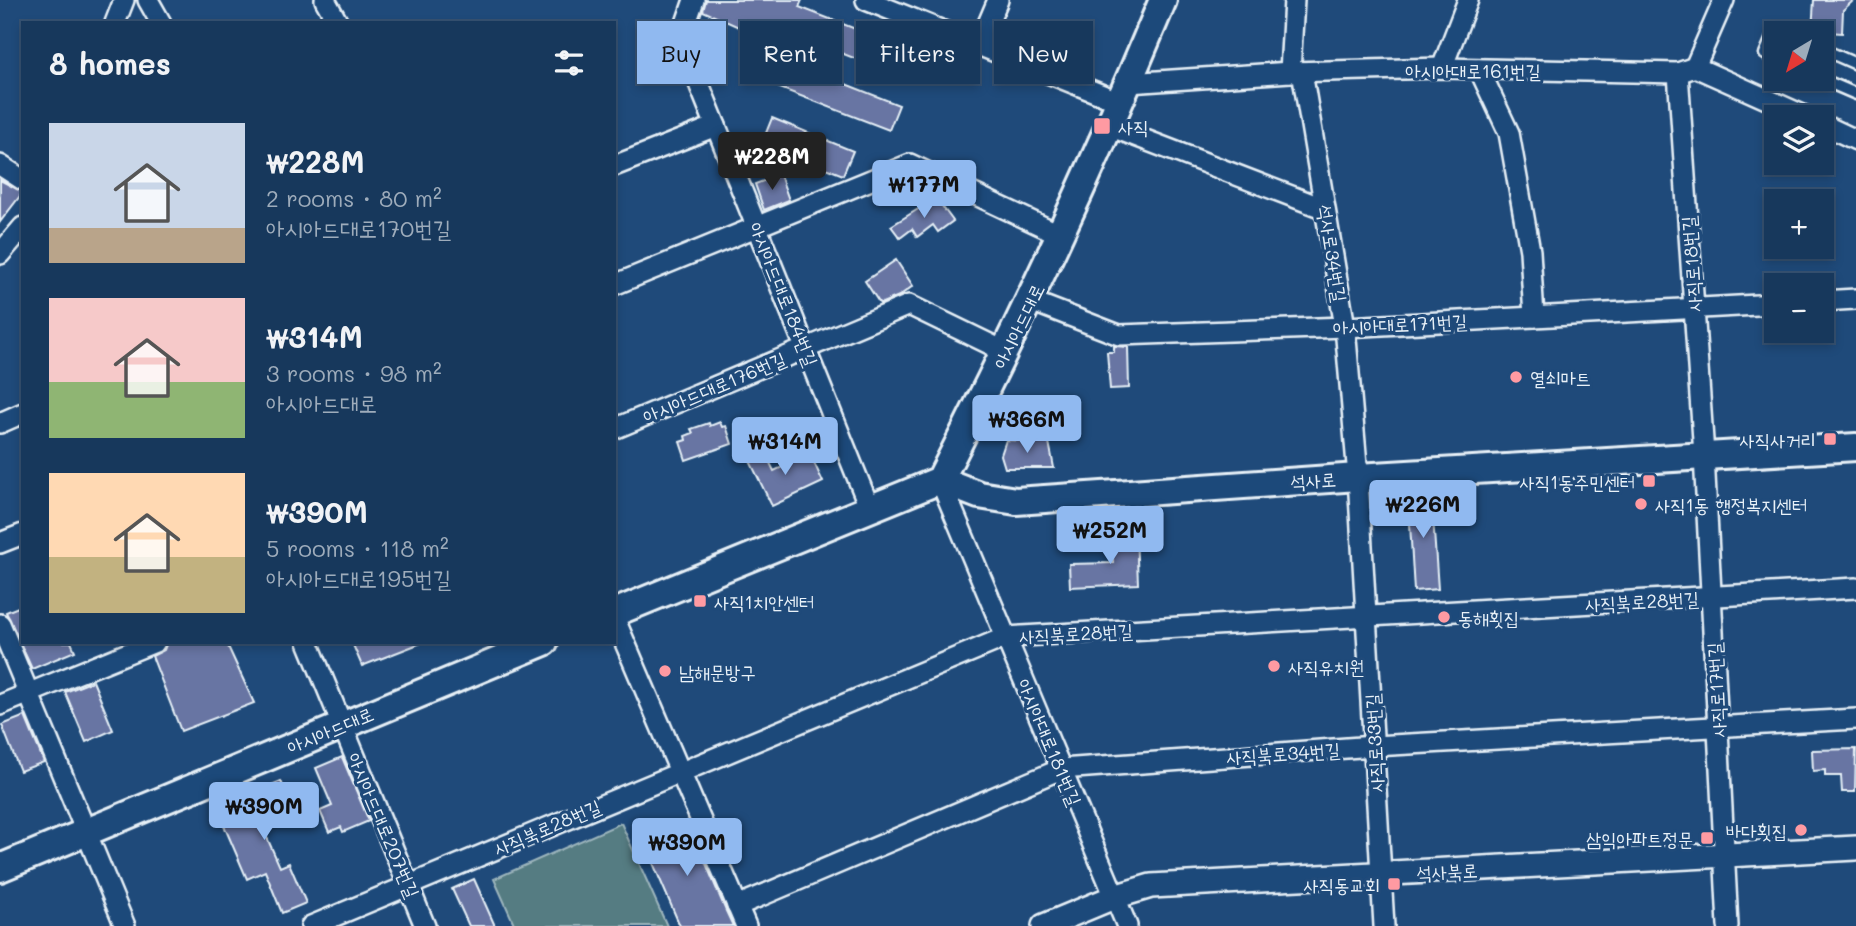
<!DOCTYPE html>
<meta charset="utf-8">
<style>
body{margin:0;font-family:Mali,"Poor Story",sans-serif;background:#244365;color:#f1f3f6;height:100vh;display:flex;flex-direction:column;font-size:26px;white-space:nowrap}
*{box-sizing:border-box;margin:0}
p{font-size:23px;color:#9eacbb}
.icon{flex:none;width:38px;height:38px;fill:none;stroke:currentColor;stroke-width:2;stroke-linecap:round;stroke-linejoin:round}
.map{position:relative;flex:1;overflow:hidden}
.side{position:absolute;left:21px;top:21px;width:595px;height:623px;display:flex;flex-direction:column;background:#17385c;border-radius:0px;box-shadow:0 4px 10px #0003,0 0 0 2px #365272}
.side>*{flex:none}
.top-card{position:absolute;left:637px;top:21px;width:665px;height:63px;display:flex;gap:14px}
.needle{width:46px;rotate:218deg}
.tools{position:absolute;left:1764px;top:21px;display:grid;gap:14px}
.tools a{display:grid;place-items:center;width:70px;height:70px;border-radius:0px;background:#17385c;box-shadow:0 4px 10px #0003,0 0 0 2px #365272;font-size:35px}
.price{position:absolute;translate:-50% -60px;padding:0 16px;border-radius:7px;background:#90b9f0;color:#111;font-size:23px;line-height:46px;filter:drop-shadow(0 2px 4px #0008)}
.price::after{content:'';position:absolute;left:50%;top:42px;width:21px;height:16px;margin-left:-10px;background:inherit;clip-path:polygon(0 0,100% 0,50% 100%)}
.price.selected{background:#222;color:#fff}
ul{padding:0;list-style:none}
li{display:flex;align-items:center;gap:21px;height:175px;padding:0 28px}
li span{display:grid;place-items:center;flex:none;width:196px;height:140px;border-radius:0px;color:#555}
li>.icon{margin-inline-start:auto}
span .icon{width:84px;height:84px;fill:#fffc;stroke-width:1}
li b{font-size:30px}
h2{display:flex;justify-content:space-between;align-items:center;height:84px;padding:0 28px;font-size:30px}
.chip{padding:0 24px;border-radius:0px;background:#17385c;box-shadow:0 4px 10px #0003,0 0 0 2px #365272;font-size:24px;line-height:63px}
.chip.selected{background:#90b9f0;color:#111}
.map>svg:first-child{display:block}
.park{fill:#547b82;stroke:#9eb6bd;stroke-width:2}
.building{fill:#6775a3;stroke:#e8f1f8;stroke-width:2}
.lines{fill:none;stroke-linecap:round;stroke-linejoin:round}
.service-casing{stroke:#e8f1f8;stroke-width:15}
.minor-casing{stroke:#e8f1f8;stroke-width:24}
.tertiary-casing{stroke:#e8f1f8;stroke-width:28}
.secondary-casing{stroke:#e8f1f8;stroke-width:32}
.service{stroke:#1f4a7a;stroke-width:10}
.minor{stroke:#1f4a7a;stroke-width:19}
.tertiary{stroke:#1f4a7a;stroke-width:23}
.secondary{stroke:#1f4a7a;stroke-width:26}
.poi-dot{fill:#ff9aa2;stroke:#1f4a7a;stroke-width:2.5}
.labels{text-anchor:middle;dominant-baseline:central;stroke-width:6;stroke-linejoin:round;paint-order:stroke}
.street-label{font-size:19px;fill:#e8f1f8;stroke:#1f4a7a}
.poi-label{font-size:19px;fill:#e8f1f8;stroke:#1f4a7a;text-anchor:start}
</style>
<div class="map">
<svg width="1856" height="926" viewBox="0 0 1856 926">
<rect width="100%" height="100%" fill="#1f4a7a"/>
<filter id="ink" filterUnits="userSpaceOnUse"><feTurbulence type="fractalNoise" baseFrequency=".0143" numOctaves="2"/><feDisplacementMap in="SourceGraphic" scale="14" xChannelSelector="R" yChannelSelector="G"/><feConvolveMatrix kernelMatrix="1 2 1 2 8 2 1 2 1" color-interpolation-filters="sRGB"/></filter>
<g filter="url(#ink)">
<!-- park -->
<polygon class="park" points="621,823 667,926 515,926 494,879"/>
<!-- building -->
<g class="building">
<polygon points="706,0 802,0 799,7 902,47 892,73 785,31 779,45 703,11"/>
<polygon points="1814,0 1854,0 1843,10 1842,33 1812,31"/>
<polygon points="782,59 899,105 889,130 772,85"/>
<polygon points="772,118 853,151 843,175 762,143"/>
<polygon points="780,175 789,200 764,210 755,184"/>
<polygon points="0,180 23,192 0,222"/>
<polygon points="936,198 953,221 938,232 933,225 917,237 912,229 900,238 891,226"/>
<polygon points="896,260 913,286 899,296 880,304 865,281"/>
<polygon points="1114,346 1128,347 1129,388 1110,389 1107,352 1114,352"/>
<polygon points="720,422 722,427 726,426 732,444 686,460 680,442 686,440 685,436 693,433 691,429 709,423 710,426"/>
<polygon points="1006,440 1049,442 1054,468 1005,468 1001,455"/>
<polygon points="762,447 774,471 810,454 823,482 772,506 747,455"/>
<polygon points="1431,488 1438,589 1414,591 1408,490"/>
<polygon points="1112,533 1136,533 1138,584 1070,587 1069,564 1113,563"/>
<polygon points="23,605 23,642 71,642 75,651 32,669 6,612"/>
<polygon points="167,642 226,642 254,703 181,731 152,656 164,650"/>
<polygon points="360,642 420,642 421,643 362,666 353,645"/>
<polygon points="93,681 113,730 86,742 65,692"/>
<polygon points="25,716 44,762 20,771 2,725"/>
<polygon points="1856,749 1855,792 1842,792 1841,776 1825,776 1825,770 1813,771 1812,750"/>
<polygon points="342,757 369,821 343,832 341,827 329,832 320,811 332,806 316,768"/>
<polygon points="281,781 296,818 264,831 280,867 289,863 306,903 282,913 265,871 247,879 220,816 257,800 254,792"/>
<polygon points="688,821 726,911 733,926 680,926 647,849 651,849 647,839"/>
<polygon points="474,879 495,926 469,926 452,889"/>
</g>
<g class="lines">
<!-- service casing -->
<g class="service-casing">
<g id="service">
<polyline points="1776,37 1772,38 1765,54 1776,59"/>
<polyline points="1822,49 1856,64"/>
<polyline points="1821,79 1856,94"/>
</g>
</g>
<!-- minor casing -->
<g class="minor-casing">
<g id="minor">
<polyline points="148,0 161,23"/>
<polyline points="325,0 338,23"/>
<polyline points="694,0 684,29 685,49 870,509"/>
<polyline points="866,0 1120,102"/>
<polyline points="115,23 124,0"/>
<polyline points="979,45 998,0"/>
<polyline points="1695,67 1724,0"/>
<polyline points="1442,68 1468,0"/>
<polyline points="1479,69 1509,133 1530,251 1534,317"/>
<polyline points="1290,72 1294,0"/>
<polyline points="1302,72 1345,327 1358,477 1384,926"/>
<polyline points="1678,73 1704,455 1728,926"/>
<polyline points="1128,83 1290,72 1442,68 1678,73 1695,67 1807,117"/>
<polyline points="1822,124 1856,140"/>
<polyline points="1109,126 1325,209"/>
<polyline points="0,165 23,180"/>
<polyline points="614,166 716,126"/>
<polyline points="0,254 23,227"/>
<polyline points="614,285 910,164 1061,235"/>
<polyline points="1031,301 1119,335 1345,327 1776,304"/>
<polyline points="1822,301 1856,299"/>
<polyline points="0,423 23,413"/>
<polyline points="614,429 909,305 1006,352"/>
<polyline points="940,480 1127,926"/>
<polyline points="0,543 23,534"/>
<polyline points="614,617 746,926"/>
<polyline points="0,624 125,926"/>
<polyline points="308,642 425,926"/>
<polyline points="0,705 155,642"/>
<polyline points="737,906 1061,769 1374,746 1856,719"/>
<polyline points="311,926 1006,637 1856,588"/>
</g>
</g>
<!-- tertiary casing -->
<g class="tertiary-casing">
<polyline id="tertiary" points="1044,926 1114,897 1151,886 1856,848"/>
</g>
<!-- secondary casing -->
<g class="secondary-casing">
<g id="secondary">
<polyline points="940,480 979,495 1016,501 1358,477 1856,447"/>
<path d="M614,613L940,480C1021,322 1095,164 1163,0"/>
<polyline points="0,868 544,642"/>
</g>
</g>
<!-- service -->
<use href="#service" class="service"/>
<!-- minor -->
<use href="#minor" class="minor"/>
<!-- tertiary -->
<use href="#tertiary" class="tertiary"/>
<!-- secondary -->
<use href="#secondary" class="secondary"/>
</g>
</g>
<!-- markers -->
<g class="poi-dot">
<rect x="1093" y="117" width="18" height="18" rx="3.5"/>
<circle cx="1516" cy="377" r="7"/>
<rect x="1823" y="432" width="14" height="14" rx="3.5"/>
<rect x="1642" y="474" width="14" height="14" rx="3.5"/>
<circle cx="1641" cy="504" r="7"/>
<rect x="693" y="594" width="14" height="14" rx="3.5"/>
<circle cx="1444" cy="617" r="7"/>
<circle cx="1274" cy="666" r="7"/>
<circle cx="665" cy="671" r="7"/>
<circle cx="1801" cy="830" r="7"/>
<rect x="1700" y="831" width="14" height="14" rx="3.5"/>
<rect x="1387" y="877" width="14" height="14" rx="3.5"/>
</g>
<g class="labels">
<!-- street labels -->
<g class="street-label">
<text x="1473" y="70">아시아대로161번길</text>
<text transform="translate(1333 253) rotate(81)">석사로34번길</text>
<text transform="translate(1691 264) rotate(-94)">사직로18번길</text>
<text transform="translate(784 294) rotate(68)">아시아드대로184번길</text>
<text transform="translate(1400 324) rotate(-3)">아시아대로171번길</text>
<text transform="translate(1018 326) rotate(-64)">아시아드대로</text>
<text transform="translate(714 387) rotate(-23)">아시아드대로176번길</text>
<text transform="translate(1313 480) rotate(-4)">석사로</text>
<text transform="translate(1642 601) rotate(-3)">사직북로28번길</text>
<text transform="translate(1076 633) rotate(-3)">사직북로28번길</text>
<text transform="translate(1716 690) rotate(-93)">사직로17번길</text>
<text transform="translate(330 730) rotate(-23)">아시아드대로</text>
<text transform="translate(1050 742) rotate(67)">아시아대로181번길</text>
<text transform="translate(1374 743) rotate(-93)">사직로33번길</text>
<text transform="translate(1283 753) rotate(-4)">사직북로34번길</text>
<text transform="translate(384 825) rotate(67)">아시아드대로207번길</text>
<text transform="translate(547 827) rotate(-23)">사직북로28번길</text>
<text transform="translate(1447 871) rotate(-3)">석사북로</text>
</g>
<!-- poi labels -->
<g class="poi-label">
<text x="1118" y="126">사직</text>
<text x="1530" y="377">열쇠마트</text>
<text x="1816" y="439" text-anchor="end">사직사거리</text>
<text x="1635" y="481" text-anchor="end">사직1동주민센터</text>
<text x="1655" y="504">사직1동 행정복지센터</text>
<text x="714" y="601">사직1치안센터</text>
<text x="1458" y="617">동해횟집</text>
<text x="1288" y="666">사직유치원</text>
<text x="679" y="671">남해문방구</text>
<text x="1787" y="830" text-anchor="end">바다횟집</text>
<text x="1693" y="838" text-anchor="end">삼익아파트정문</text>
<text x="1380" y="884" text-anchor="end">사직동교회</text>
</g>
</g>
</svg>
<div class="tools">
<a><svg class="needle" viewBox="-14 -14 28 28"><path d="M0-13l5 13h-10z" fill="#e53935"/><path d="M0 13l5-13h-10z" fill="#9eacbb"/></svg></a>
<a><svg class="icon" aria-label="layers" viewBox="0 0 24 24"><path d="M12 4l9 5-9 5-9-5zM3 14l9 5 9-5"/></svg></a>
<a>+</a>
<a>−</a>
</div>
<b class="price selected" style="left:772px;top:192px">₩228M</b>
<b class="price" style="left:924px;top:220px">₩177M</b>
<b class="price" style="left:1027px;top:455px">₩366M</b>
<b class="price" style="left:785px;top:477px">₩314M</b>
<b class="price" style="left:1423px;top:540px">₩226M</b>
<b class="price" style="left:1110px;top:566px">₩252M</b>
<b class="price" style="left:264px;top:842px">₩390M</b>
<b class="price" style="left:687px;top:878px">₩390M</b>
<div class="top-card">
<a class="chip selected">Buy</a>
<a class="chip">Rent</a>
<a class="chip">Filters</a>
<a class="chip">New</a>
</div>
<section class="side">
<h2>8 homes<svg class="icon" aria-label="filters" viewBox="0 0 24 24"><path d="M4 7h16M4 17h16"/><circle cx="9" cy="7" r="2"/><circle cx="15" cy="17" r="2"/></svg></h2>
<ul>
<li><span style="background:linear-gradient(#c9d6e8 75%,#b9a48a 0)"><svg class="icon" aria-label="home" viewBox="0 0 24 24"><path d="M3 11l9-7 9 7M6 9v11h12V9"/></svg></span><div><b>₩228M</b><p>2 rooms · 80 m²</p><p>아시아드대로170번길</p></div></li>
<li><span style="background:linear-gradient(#f6c9c9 60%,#8fb573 0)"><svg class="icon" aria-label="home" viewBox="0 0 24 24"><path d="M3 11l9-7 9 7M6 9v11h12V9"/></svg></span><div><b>₩314M</b><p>3 rooms · 98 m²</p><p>아시아드대로</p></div></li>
<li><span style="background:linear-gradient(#ffd9b3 60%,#c2b280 0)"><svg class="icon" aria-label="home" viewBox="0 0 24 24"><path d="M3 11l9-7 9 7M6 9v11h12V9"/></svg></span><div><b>₩390M</b><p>5 rooms · 118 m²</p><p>아시아드대로195번길</p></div></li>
</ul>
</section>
</div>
